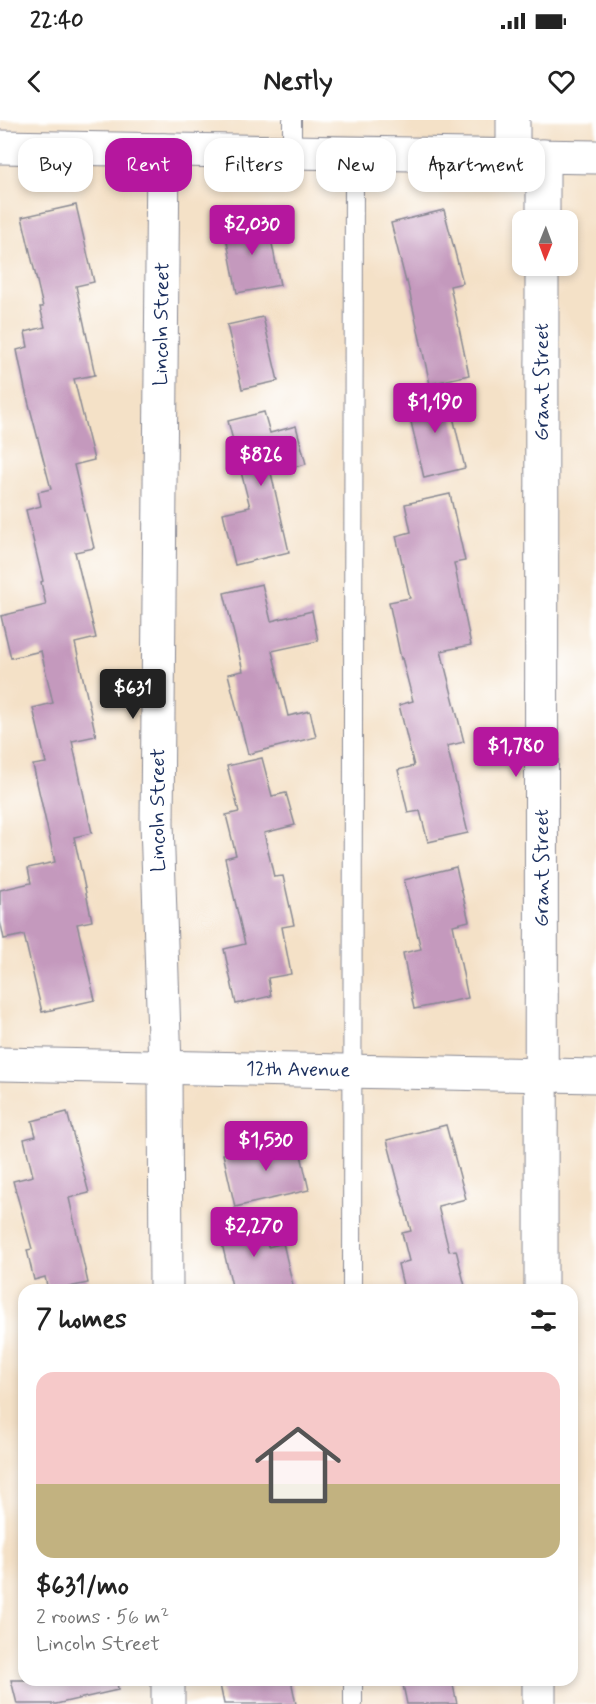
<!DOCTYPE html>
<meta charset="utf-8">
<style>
body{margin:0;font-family:Mynerve,sans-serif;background:#f2f2f2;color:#222;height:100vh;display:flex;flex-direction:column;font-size:22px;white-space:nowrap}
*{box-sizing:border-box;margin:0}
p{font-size:20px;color:#767676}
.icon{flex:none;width:33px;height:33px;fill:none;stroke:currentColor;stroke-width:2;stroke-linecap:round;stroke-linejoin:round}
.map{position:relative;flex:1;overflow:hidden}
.side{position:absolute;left:18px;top:1164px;width:560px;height:402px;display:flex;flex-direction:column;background:#fff;border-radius:18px;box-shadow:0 3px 9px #0003}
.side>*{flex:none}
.guide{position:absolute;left:18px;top:18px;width:561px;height:54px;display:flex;gap:12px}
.needle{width:39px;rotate:181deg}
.tools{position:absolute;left:512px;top:90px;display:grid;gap:12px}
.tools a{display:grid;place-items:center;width:66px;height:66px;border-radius:12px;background:#fff;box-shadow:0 3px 9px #0003;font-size:30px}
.price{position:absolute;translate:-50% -51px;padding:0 14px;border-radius:6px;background:#b5179e;color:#fff;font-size:20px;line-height:39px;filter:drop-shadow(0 2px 3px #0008)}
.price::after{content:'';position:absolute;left:50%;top:36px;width:18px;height:14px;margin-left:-9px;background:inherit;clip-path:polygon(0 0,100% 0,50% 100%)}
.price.selected{background:#222;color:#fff}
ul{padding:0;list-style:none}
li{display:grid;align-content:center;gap:12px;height:318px;padding:0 18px}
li+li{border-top:2px solid #e0e0e0}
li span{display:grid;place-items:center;height:186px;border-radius:18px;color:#555}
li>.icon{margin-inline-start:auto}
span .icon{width:108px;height:108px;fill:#fffc;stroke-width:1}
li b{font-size:26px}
h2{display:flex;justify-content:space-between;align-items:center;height:72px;padding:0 18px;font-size:26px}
.pill{padding:0 21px;border-radius:18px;background:#fff;box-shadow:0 3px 9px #0003;font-size:21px;line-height:54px}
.pill.selected{background:#b5179e;color:#fff}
.status{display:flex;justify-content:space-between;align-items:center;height:42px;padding:0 30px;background:#fff;direction:ltr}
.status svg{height:16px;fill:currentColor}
header{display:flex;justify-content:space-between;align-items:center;height:78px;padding:0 18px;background:#fff;font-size:27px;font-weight:700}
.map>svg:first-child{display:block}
.building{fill:#c499bd}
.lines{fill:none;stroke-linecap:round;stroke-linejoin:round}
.service-casing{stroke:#888892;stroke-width:20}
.minor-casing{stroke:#888892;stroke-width:35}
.tertiary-casing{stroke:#888892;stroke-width:35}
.service{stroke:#fff;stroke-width:18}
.minor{stroke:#fff;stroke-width:33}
.tertiary{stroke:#fff;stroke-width:33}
.labels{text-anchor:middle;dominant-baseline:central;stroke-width:5;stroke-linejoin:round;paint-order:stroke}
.street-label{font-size:20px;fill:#1b2f5e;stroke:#fff}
</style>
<div class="status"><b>22:40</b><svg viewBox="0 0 49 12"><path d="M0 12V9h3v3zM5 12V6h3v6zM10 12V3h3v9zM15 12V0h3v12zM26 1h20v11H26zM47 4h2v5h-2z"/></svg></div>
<header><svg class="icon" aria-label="back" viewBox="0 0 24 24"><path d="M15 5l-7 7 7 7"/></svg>Nestly<svg class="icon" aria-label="heart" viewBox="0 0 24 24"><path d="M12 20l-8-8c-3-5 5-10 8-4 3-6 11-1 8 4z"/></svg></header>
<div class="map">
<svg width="596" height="1584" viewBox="0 0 596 1584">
<rect width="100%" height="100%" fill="#fff"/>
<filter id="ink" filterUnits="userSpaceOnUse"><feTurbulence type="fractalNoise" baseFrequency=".0167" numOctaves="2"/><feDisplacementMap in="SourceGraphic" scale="12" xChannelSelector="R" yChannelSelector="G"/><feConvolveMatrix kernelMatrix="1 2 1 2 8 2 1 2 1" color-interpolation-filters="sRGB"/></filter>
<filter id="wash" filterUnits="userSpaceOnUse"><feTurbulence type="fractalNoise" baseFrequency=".008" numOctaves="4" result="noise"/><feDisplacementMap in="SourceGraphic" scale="24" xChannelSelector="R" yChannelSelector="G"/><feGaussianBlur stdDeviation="1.35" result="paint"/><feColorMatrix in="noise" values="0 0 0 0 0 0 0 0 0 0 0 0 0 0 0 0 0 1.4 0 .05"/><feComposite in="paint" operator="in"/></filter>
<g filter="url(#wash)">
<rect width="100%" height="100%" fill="#f4e1c7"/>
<g id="blocks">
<!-- building -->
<g class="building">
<polygon points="76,85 94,162 76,166 95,255 74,259 94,340 74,345 94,428 75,432 96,518 75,523 96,616 72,621 92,713 74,717 92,801 77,804 95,880 42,892 24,815 4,819 0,800 0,770 31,763 28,748 55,742 33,645 46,643 33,588 53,583 41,531 11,538 1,496 46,485 41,462 43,461 26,390 41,386 38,372 51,369 25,269 17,230 28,227 25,212 45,207 40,187 43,187 22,97"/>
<polygon points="444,90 463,163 450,166 469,255 430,264 407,161 406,162 391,103"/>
<polygon points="267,98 280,165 237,173 224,106"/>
<polygon points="263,197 278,261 242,269 227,205"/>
<polygon points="447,271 465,348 424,358 406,280"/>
<polygon points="264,292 270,313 296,306 306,344 271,353 289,432 235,445 223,393 250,387 228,301"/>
<polygon points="450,374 465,441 454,443 471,525 441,531 464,622 447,626 468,713 428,722 420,691 408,693 398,650 414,646 399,585 413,581 402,538 401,539 389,482 410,478 396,416 411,412 405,384"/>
<polygon points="262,464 271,501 312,491 318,521 272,531 288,596 310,591 316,617 248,634 228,554 243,551 224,473"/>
<polygon points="262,638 272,676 286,673 295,705 264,713 274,757 283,756 294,805 282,807 291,854 268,858 271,876 236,884 224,829 245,824 225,738 236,735 226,695 239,692 227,646"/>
<polygon points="456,747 469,801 453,805 468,878 414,889 403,833 421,829 404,760"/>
<polygon points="67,992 89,1073 69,1078 88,1163 55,1170 48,1170 45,1157 34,1160 27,1130 32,1129 13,1061 33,1056 24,1019 36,1016 32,1001"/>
<polygon points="446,1005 466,1079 438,1086 449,1131 456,1130 466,1170 404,1170 398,1144 409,1141 402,1113 411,1111 387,1020"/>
<polygon points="297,1017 309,1070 235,1087 223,1034"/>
<polygon points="260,1097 268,1127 283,1123 294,1170 233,1170 218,1107"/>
<polygon points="11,1560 117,1560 118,1570 56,1584 17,1584"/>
<polygon points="219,1560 291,1560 296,1584 224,1584"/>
<polygon points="402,1560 452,1560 457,1584 407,1584"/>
</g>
</g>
</g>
<g filter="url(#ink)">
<use href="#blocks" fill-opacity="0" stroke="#888892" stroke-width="1.5"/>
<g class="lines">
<!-- service casing -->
<g class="service-casing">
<g id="service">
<polyline points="292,0 292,32"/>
<polyline points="352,1170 354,32"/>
<polyline points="353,1560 353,1584"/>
</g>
</g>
<!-- minor casing -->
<g class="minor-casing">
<g id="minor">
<polyline points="513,0 513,35"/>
<polyline points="163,30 157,703 165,947 166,1170"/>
<polyline points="543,100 543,36"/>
<polyline points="0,944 596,956"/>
<polyline points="541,1170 542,146"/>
<polyline points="168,1584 168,1560"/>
<polyline points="539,1584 539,1560"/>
</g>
</g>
<!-- tertiary casing -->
<g class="tertiary-casing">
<polyline id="tertiary" points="0,27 596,37"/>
</g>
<!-- service -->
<use href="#service" class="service"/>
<!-- minor -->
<use href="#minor" class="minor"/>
<!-- tertiary -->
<use href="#tertiary" class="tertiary"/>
</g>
</g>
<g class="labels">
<!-- street labels -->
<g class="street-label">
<text transform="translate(162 204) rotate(-89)">Lincoln Street</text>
<text transform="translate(542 262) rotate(-90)">Grant Street</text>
<text transform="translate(158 690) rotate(-90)">Lincoln Street</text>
<text transform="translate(542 748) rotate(-90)">Grant Street</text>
<text transform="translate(298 950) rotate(1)">12th Avenue</text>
</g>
</g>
</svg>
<div class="tools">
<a><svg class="needle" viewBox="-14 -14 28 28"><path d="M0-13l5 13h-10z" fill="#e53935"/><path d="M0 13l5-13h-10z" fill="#767676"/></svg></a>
</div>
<b class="price" style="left:252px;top:136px">$2,030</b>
<b class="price" style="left:435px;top:314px">$1,190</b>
<b class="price" style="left:261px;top:367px">$826</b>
<b class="price selected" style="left:133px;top:600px">$631</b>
<b class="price" style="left:516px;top:658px">$1,780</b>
<b class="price" style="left:266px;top:1052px">$1,530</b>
<b class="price" style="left:254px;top:1138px">$2,270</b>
<div class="guide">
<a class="pill">Buy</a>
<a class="pill selected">Rent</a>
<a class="pill">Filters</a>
<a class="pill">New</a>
<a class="pill">Apartment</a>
</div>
<section class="side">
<h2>7 homes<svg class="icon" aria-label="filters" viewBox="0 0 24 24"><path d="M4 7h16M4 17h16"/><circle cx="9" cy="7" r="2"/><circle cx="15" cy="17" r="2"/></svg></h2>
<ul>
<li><span style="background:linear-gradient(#f6c9c9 60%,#c2b280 0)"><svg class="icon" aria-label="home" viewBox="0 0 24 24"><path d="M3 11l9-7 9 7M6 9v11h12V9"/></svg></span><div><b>$631/mo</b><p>2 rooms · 56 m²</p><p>Lincoln Street</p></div></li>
</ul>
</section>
</div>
